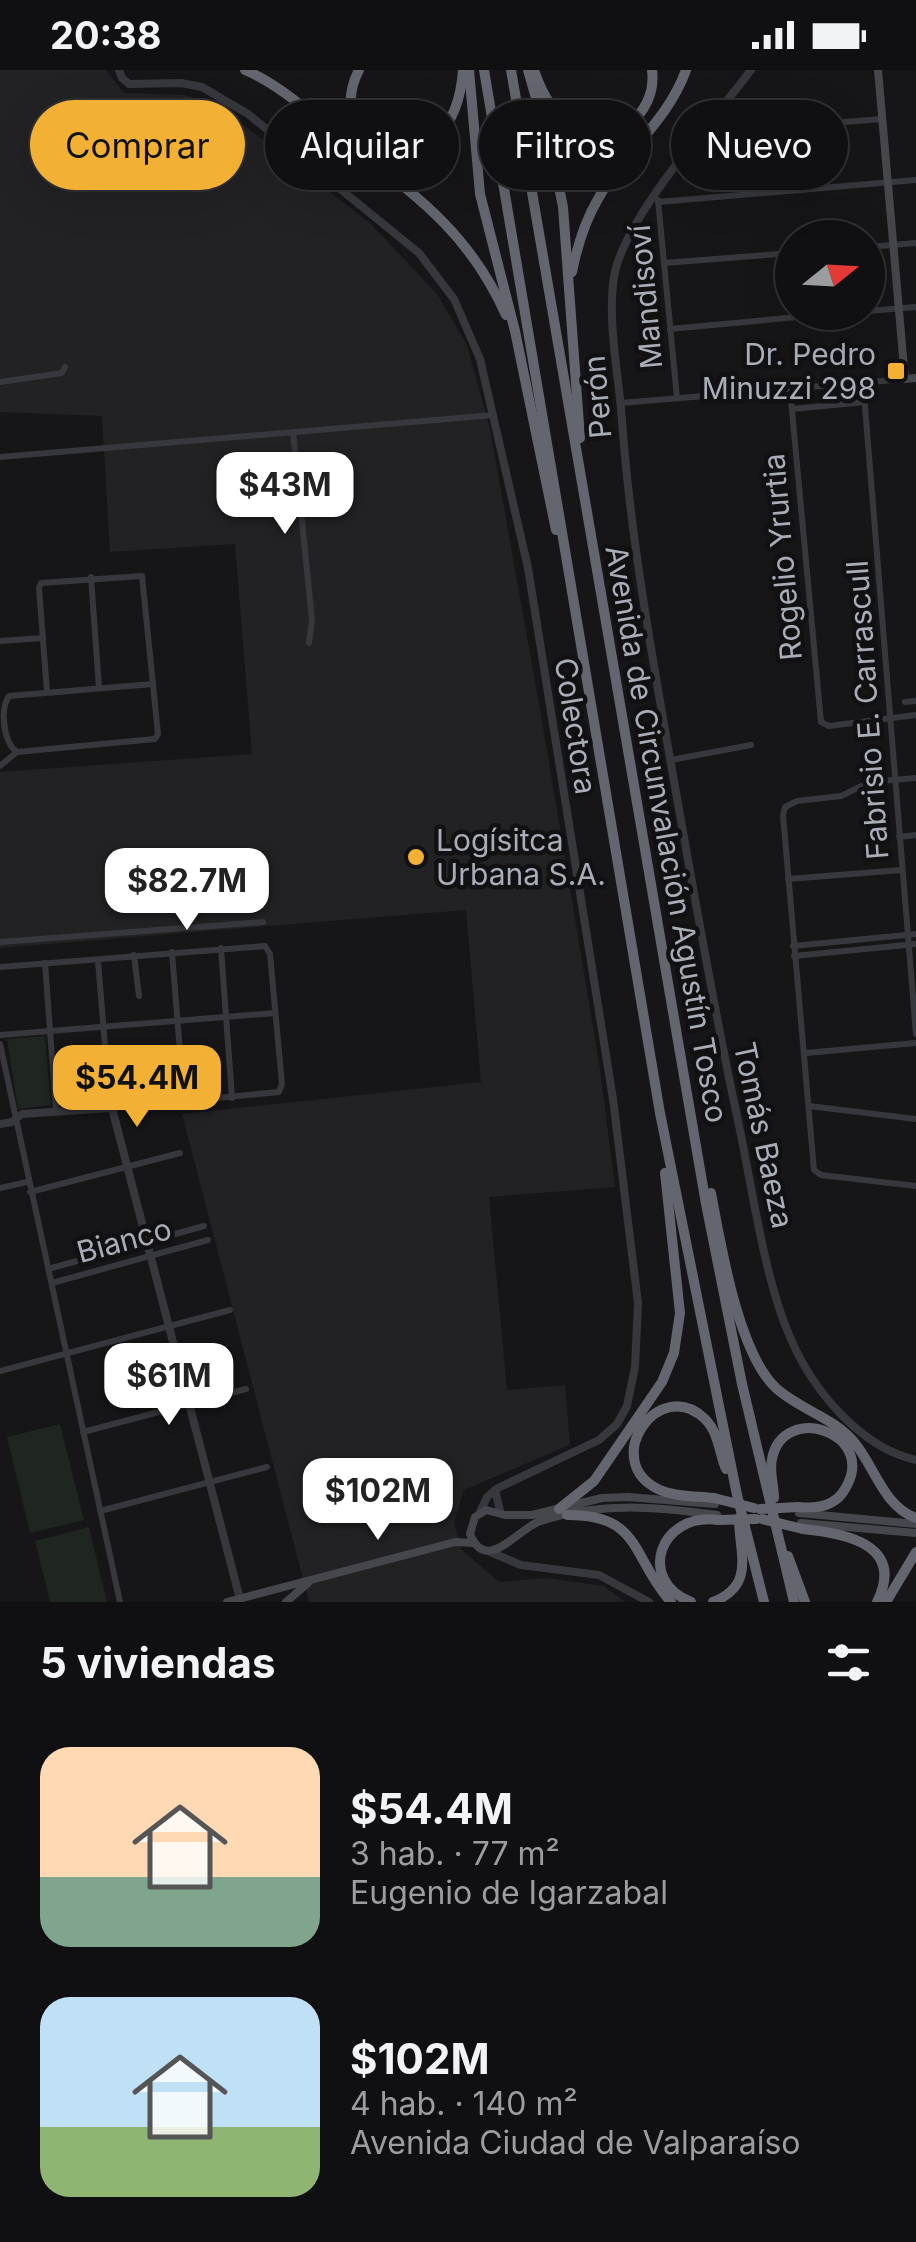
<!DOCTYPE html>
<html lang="es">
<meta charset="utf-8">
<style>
body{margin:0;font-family:Inter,sans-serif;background:#19191b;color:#f1f3f6;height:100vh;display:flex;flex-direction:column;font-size:38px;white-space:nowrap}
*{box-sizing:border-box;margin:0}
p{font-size:32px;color:#9c9d9f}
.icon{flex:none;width:55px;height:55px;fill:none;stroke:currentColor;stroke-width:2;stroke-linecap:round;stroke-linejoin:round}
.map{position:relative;height:1532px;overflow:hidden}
.side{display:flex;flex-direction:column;background:#101012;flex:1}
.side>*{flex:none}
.guide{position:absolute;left:30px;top:30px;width:858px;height:90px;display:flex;gap:20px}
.needle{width:65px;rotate:72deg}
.fabs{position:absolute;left:775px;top:150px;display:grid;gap:20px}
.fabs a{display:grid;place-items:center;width:110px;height:110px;border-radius:50%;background:#101012;box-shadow:0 10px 40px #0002,0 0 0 2px #303032;font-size:50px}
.price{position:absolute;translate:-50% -85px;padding:0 22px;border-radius:20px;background:#fff;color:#222;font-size:32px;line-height:65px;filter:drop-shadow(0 2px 5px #0008)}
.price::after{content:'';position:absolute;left:50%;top:60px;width:30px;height:22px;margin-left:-15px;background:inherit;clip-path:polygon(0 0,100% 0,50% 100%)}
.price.active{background:#f2b134;color:#111}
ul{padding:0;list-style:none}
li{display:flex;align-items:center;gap:30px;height:250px;padding:0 40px}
li span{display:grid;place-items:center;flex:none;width:280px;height:200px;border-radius:30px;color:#555}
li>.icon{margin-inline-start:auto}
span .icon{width:120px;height:120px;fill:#fffc;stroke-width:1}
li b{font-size:42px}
h2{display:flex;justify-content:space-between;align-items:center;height:120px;padding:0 40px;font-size:42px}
.pill{padding:0 35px;border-radius:45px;background:#101012;box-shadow:0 10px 40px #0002,0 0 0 2px #303032;font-size:35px;line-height:90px}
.pill.active{background:#f2b134;color:#111}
.status{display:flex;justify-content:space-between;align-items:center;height:70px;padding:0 50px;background:#101012;direction:ltr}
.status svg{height:28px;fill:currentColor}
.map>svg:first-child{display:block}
.built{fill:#222225}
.green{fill:#1e261f}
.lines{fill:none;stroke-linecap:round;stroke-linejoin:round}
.minor{stroke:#37383d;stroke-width:6}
.tertiary{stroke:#37383d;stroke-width:8}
.secondary{stroke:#45474d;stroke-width:8}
.motorway{stroke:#63666e;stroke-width:10}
.motorway-bridge{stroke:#63666e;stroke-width:10}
.poi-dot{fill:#f2b134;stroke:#111113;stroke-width:4}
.labels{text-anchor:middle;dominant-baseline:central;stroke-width:9;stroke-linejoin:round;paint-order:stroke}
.street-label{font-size:30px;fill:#a8adb8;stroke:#111113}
.poi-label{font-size:30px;fill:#a8adb8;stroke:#111113;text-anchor:end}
</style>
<div class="status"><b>20:38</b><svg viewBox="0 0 49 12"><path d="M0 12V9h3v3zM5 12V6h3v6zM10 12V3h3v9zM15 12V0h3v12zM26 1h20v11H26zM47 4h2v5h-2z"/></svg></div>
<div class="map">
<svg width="916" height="1532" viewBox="0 0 916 1532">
<rect width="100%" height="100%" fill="#161618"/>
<!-- built -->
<polygon class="built" points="0,0 106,0 124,23 185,25 218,35 370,153 437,224 467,275 490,359 544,662 600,999 615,1117 489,1127 507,1320 565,1315 570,1375 464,1420 454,1452 461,1479 499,1512 546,1508 604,1516 625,1532 309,1532 182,1044 481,1012 466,840 0,878 0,702 252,684 235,474 110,482 102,346 0,342"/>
<!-- green -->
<g class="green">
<polygon points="45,966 51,1035 18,1039 7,969"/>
<polygon points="60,1354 84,1450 30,1463 7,1367"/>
<polygon points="89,1457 107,1532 50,1532 35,1471"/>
</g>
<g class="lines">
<!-- minor -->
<g class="minor">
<polyline points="703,63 882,49"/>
<polyline points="658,130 677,328"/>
<polyline points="658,132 916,110"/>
<polyline points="868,177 916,173"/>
<polyline points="664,193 792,183"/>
<polyline points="868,241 916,237"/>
<polyline points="670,259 851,242"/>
<polyline points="0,312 62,303 65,297"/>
<polyline points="863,312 916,964"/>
<polyline points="790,319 821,652 829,656 916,645"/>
<polyline points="621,333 905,309"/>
<polyline points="792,339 865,332"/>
<polyline points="293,362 312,550 309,573"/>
<polyline points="0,387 494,345"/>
<polyline points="91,507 99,618"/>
<polyline points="0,571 43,568"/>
<polyline points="905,632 916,631"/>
<path d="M17,682C3,672 0,639 9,626L153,614"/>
<polyline points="671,690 751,675"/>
<polyline points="0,696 17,682 155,669 158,664 142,506 41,513 39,518 47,622"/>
<polyline points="916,708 870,712 841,726 797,731 785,737 783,745 814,1100 821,1105 916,1116"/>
<polyline points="899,767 916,765"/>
<polyline points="788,809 902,800"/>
<polyline points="0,872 263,852"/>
<polyline points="793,876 916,864"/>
<polyline points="221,878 232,1028"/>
<polyline points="172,882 184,1032"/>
<polyline points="134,885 139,926"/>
<polyline points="794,886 916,874"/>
<polyline points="45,893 56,1041"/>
<polyline points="0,897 265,876 270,884 282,1014 279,1022 110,1038 98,890"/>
<polyline points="0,965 275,943"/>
<polyline points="0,974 120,1532"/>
<polyline points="806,983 916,973"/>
<polyline points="144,995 147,1035"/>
<polyline points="809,1036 916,1049"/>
<polyline points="0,1118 27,1112"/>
<polyline points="30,1122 180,1083"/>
<polyline points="48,1199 204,1156"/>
<polyline points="52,1213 208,1170"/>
<polyline points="0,1301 230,1240"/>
<polyline points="83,1362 246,1319"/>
<polyline points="100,1441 267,1397"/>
</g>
<!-- tertiary -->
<g class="tertiary">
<polyline points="119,0 122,8 129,14 181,13 202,17 248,44 419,183 454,229 480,289 528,498 613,1029 638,1233 635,1297 627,1336 617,1354 599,1370 498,1418 487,1427 480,1442"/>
<path d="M751,0C712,52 624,147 614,207C607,253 619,305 622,351C631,472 653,591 674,711C694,823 713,935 737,1046C752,1114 763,1205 790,1267C812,1319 859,1377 916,1390"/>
<polyline points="0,1054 12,1052 22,1044 110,1038 113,1042 240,1529"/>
<polyline points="495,1420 500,1441"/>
<polyline points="490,1482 521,1495 599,1505 649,1532"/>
</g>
<!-- secondary -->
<g class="secondary">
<polyline points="878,0 905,309 916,308"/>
<path d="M715,1434L628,1427L602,1428L532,1445H505L486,1440L475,1447L470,1464C486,1504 516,1461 538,1452C597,1431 656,1437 717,1445"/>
<polyline points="799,1443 916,1454"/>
<polyline points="801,1453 916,1463"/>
<polyline points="227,1532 455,1472 474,1473"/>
<polyline points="286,1532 308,1513"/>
</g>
<!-- motorway -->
<g class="motorway">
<path d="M245,0C280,15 310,43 340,67C412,123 467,158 506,245"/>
<path d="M359,0C317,81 454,129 463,0"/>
<polyline points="469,0 480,124 515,261 556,460"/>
<polyline points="484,0 660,1043 737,1425 764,1532"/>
<polyline points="511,0 706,1134 742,1314 794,1532"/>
<polyline points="528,0 553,87 563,137 580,368"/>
<path d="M535,3C542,23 552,42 570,54C610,82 658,45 652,0"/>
<path d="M572,202C577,177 585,151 598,129C623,83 668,51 686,0"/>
<path d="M711,1123C721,1175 738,1284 777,1319C801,1340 833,1347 854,1372C875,1397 883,1436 916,1448"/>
<path d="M714,1428C697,1426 676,1427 660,1420C598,1392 659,1304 705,1349C719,1363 719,1383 726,1399"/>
<path d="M774,1428C774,1415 769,1402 772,1389C783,1331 879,1363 845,1419C835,1437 816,1439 798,1437"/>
<polyline points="559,1439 594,1411 662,1312 674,1283 680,1243 665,1103"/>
<path d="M567,1445C642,1444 631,1488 671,1532"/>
<path d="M803,1459C844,1463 906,1474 877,1532"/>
<polyline points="788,1486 805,1532"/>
<path d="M691,1532C636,1510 660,1442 718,1450"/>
<path d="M713,1532C756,1515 739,1483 739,1448"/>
<polyline points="886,1532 916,1482"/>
</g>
<!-- motorway-bridge -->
<g class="motorway-bridge">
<polyline points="714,1428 754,1438"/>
<polyline points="760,1439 798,1437"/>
<polyline points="762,1449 803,1459"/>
<polyline points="718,1450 756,1449"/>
</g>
</g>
<!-- markers -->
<g class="poi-dot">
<rect x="886" y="291" width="20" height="20" rx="5"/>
<circle cx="416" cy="787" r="10"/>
</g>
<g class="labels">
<!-- street labels -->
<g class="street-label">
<text transform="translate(645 227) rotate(-95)">Mandisoví</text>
<text transform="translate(597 327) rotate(-95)">Perón</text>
<text transform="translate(782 487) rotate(-95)">Rogelio Yrurtia</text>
<text transform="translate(867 640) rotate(-94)">Fabrisio E. Carrascull</text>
<text transform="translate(576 656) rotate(81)">Colectora</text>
<text transform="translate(667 764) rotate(80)">Avenida de Circunvalación Agustín Tosco</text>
<text transform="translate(764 1065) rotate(78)">Tomás Baeza</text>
<text transform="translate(124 1170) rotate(-15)">Bianco</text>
</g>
<!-- poi labels -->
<g class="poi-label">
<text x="876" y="284">Dr. Pedro<tspan x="876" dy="34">Minuzzi 298</tspan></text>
<text x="436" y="770" text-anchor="start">Logísitca<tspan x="436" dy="34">Urbana S.A.</tspan></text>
</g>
</g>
</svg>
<div class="fabs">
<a><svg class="needle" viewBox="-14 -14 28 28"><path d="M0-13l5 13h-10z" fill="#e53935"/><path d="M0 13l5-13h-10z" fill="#9c9d9f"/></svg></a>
</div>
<b class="price" style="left:285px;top:467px">$43M</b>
<b class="price" style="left:187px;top:863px">$82.7M</b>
<b class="price active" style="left:137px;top:1060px">$54.4M</b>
<b class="price" style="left:169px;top:1358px">$61M</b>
<b class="price" style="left:378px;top:1473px">$102M</b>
<div class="guide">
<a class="pill active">Comprar</a>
<a class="pill">Alquilar</a>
<a class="pill">Filtros</a>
<a class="pill">Nuevo</a>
</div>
</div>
<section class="side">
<h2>5 viviendas<svg class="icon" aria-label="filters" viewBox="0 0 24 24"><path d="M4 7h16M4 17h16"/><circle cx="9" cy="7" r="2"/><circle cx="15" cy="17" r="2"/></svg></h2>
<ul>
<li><span style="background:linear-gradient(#ffd9b3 65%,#7fa58c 0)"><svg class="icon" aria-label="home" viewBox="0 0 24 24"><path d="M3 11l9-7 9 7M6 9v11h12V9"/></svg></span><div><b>$54.4M</b><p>3 hab. · 77 m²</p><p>Eugenio de Igarzabal</p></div></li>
<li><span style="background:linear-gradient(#bfe0f5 65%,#8fb573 0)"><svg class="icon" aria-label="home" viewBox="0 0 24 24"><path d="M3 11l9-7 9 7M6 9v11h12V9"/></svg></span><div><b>$102M</b><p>4 hab. · 140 m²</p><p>Avenida Ciudad de Valparaíso</p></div></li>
</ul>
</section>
